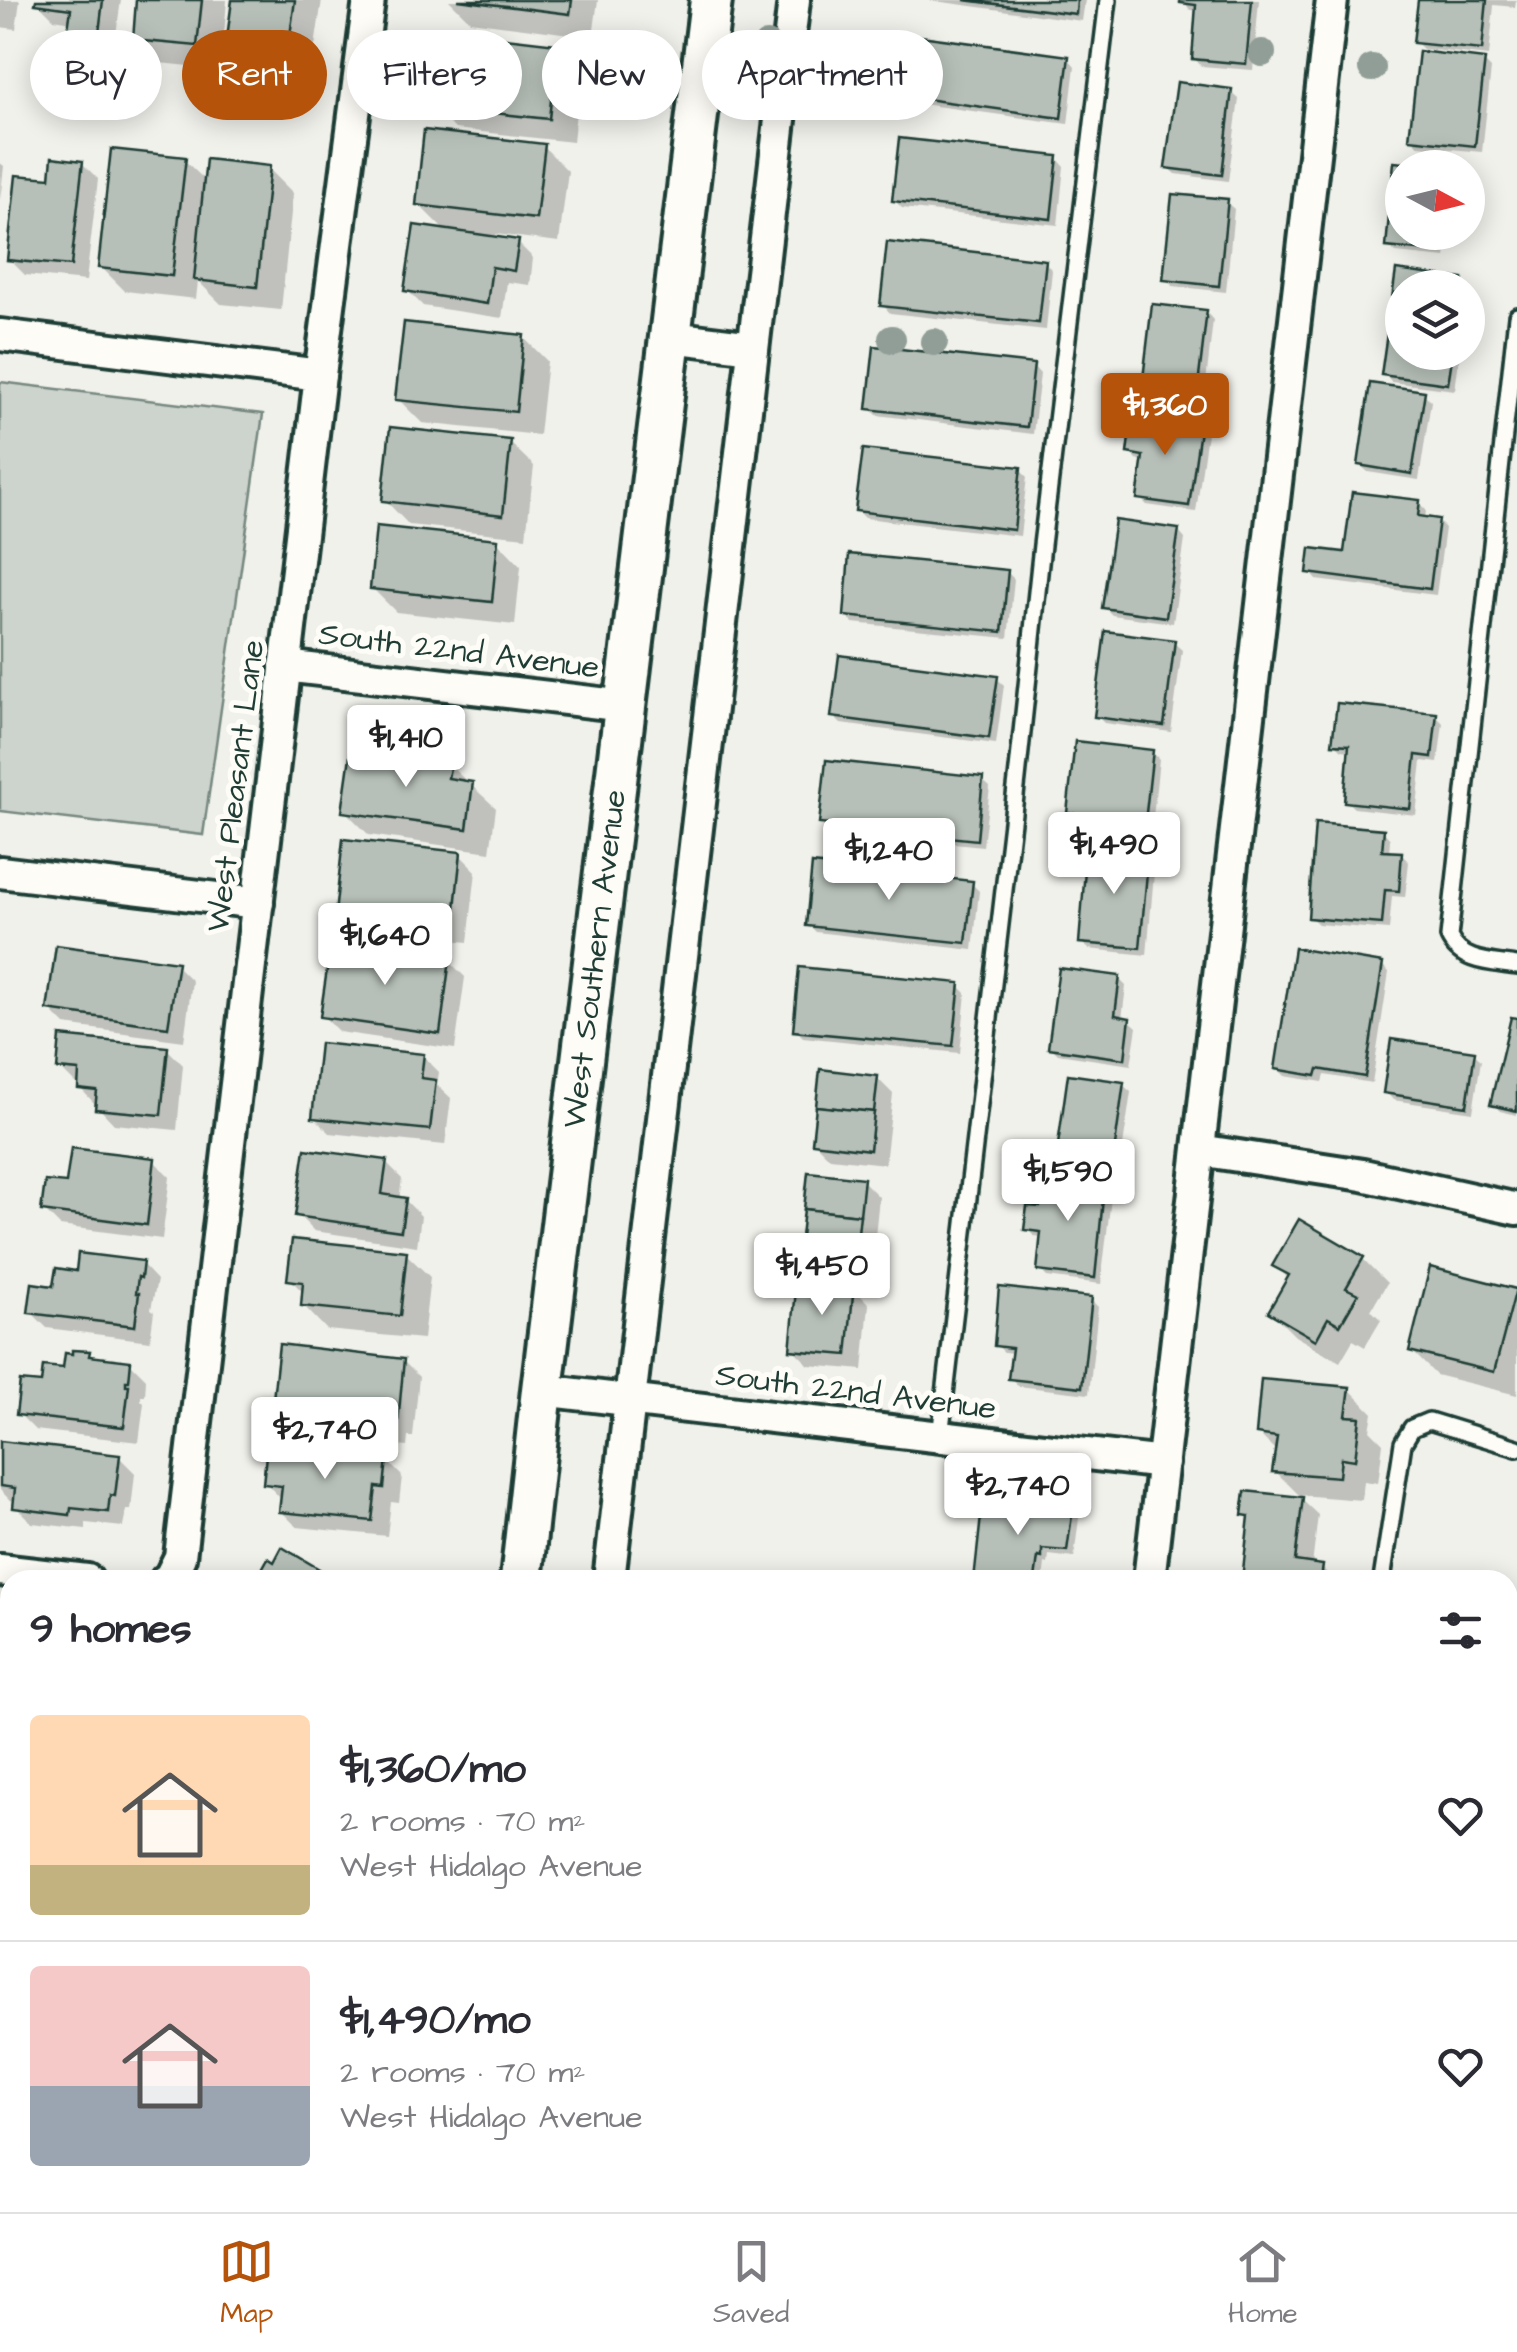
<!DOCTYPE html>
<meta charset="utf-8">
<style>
body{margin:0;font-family:"Architects Daughter",sans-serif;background:#f7f7f7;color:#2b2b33;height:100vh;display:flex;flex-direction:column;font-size:38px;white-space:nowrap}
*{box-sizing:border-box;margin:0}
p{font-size:32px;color:#7c7c81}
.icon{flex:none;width:55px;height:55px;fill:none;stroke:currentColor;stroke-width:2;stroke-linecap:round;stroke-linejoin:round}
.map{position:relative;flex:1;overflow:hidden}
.side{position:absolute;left:0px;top:1570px;width:1518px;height:642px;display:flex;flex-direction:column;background:#fff;border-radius:30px 30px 0 0;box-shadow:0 5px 25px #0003}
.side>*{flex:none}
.top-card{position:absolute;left:30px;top:30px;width:1000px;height:90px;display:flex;gap:20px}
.needle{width:65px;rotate:97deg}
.tools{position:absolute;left:1385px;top:150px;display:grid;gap:20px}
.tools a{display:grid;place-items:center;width:100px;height:100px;border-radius:50%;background:#fff;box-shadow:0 5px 25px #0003;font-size:50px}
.price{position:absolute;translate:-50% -85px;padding:0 22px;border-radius:10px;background:#fff;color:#222;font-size:32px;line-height:65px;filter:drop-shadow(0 2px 5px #0008)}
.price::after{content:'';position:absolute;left:50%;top:60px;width:30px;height:22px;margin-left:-15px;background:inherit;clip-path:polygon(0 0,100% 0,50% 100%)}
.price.on{background:#b45309;color:#fff}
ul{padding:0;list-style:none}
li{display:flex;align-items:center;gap:30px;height:250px;padding:0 30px}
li+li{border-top:2px solid #e1e1e2}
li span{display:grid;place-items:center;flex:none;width:280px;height:200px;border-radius:10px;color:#555}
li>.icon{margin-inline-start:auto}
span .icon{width:120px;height:120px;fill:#fffc;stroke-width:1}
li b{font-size:42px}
h2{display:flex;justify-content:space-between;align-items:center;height:120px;padding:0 30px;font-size:42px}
.chip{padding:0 35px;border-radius:45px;background:#fff;box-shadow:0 5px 25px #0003;font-size:35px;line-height:90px}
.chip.on{background:#b45309;color:#fff}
.menu{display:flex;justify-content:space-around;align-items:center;height:140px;border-top:2px solid #e1e1e2;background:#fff;font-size:28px;color:#7c7c81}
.menu a{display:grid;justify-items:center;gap:5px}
.menu .on{color:#b45309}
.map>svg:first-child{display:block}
.green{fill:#cdd3cd;stroke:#768880;stroke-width:2.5}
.shadow{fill:#0003}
.building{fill:#b6bfb8;stroke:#1f3d34;stroke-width:2.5}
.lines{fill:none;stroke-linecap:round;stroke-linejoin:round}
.lane-casing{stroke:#1f3d34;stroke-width:22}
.street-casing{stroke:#1f3d34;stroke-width:38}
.secondary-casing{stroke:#1f3d34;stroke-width:48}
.lane{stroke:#fdfcf7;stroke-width:15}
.street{stroke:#fdfcf7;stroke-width:30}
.secondary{stroke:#fdfcf7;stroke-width:40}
.tree{fill:#909e97}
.labels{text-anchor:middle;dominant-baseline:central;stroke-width:10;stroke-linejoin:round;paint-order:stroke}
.street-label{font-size:32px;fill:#1f3d34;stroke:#fdfcf7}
</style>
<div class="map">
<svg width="1517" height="2212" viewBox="0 0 1517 2212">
<rect width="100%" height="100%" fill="#f0f1eb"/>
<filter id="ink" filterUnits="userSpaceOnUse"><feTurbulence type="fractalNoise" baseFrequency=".01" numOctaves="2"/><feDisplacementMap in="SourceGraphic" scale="20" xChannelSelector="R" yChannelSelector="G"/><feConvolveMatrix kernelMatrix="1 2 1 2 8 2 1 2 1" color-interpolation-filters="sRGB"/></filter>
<g filter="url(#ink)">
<!-- green -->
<g class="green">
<polygon points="0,382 263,414 203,835 0,811"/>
<polygon points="0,2124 10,2127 10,2202 166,2203 184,2212 0,2212"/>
</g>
<!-- shadow -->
<g class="shadow">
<polygon points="0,0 20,0 16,29 0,27"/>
<polygon points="38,0 121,0 114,48 86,44 71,28 72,22 54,19 38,3"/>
<polygon points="139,0 227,0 221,69 159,63 135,39"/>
<polygon points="235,0 322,0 311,73 296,71 292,98 249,91 225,67"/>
<polygon points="449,0 598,0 593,37 470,21"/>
<polygon points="927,0 1085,0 1082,21"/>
<polygon points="1183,0 1259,0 1253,70 1201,66 1194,58 1198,10 1190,10"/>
<polygon points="1420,0 1516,0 1515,7 1494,5 1489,56 1423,49 1416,42"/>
<polygon points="556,46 580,70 573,142 455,129 431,105"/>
<polygon points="1068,58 1075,66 1068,124 914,103 907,95"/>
<polygon points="1483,61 1491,69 1482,152 1419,146 1412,138"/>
<polygon points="1231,92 1239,99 1228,181 1176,174 1168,167"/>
<polygon points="544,147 568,171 559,242 496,234 495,239 517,242 533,258 530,285 507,282 502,318 423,306 407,290 446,232 418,204"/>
<polygon points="1057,158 1064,166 1058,225 902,208 895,201"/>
<polygon points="184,160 207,182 268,168 293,193 281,310 221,304 198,281 196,299 125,291 101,267"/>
<polygon points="0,163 4,166 0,200"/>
<polygon points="82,163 98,179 86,281 25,275 9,259 52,181"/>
<polygon points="1397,165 1402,168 1402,232 1449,232 1446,258 1396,253 1388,246"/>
<polygon points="1226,202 1234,209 1226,292 1173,286 1166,279"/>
<polygon points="1044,262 1052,270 1046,330 890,313 883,305"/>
<polygon points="1398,273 1461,281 1469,289 1468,298 1468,288 1402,288 1402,352 1460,352 1455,390 1391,382 1384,374"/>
<polygon points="1206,312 1213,320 1204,400 1152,393 1144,386"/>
<polygon points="523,337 547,361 539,435 422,423 398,399"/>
<polygon points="1033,366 1040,374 1033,434 877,415 870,408"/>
<polygon points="1423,393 1431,401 1419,480 1368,472 1360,465"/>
<polygon points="1200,426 1207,433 1196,512 1147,505 1140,498 1145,461 1137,460 1129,452"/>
<polygon points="509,442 534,466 526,537 409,525 385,500"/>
<polygon points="1020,470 1027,477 1020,536 865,518 858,511"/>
<polygon points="1419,503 1426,510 1425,519 1438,521 1445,528 1436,595 1317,580 1310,572 1346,555"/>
<polygon points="1178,531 1185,539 1173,623 1112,615 1104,607"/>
<polygon points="497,541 521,566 515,625 396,612 372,588"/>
<polygon points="1007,572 1014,579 1008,638 853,623 846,615"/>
<polygon points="1174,643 1182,650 1171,732 1104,723 1097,716"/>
<polygon points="996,678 1004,685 996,744 841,724 834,717"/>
<polygon points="1435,715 1443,723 1438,763 1422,761 1416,815 1354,808 1346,801 1351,751 1342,750 1335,743"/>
<polygon points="1152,752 1159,759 1150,846 1093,840 1086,832 1087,820 1077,819 1069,812"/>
<polygon points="449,765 496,808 490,852 369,835 345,811"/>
<polygon points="982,780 990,787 983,846 829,830 821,823"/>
<polygon points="1383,831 1390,839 1389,854 1401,854 1409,862 1405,897 1392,896 1389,930 1318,924 1310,917"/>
<polygon points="1148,853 1155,861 1147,955 1089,949 1081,942"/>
<polygon points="460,855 476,871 468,942 353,929 337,913"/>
<polygon points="972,884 979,891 973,950 816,932 809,925"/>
<polygon points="449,961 465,977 455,1049 339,1032 323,1016"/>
<polygon points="176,965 192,981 184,1041 65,1025 49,1009"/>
<polygon points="1382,965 1389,972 1372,1083 1325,1075 1323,1082 1285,1076 1277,1068"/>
<polygon points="1119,979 1126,986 1122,1019 1129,1020 1137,1027 1131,1065 1058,1054 1051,1047"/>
<polygon points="959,986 966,993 960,1053 803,1037 796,1030"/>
<polygon points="1517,1021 1517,1115 1500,1111 1493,1104"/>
<polygon points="167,1049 183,1065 177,1130 114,1124 80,1088 80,1084 76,1084 60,1068"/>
<polygon points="1473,1053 1481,1060 1473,1112 1393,1100 1386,1092"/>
<polygon points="423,1056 439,1072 437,1085 451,1098 445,1145 330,1133 314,1117"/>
<polygon points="877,1078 893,1094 885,1164 830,1158 814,1142"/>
<polygon points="1123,1085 1131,1092 1119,1173 1066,1165 1059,1158"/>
<polygon points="154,1161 170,1177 162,1239 60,1226 44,1210 68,1186"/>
<polygon points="386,1163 402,1179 399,1199 405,1200 421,1216 417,1246 314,1231 298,1215"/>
<polygon points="863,1181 879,1197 872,1266 818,1261 803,1245"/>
<polygon points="1104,1182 1112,1189 1101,1284 1047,1277 1040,1270 1043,1237 1034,1236 1027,1229 1043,1210"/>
<polygon points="405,1253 430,1277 423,1339 327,1330 303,1305 304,1293 290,1279"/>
<polygon points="1363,1259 1387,1283 1371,1310 1381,1320 1365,1347 1353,1340 1340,1362 1295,1336 1271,1312 1290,1280 1275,1265"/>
<polygon points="142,1264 157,1280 151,1309 154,1311 150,1341 47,1328 31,1312 56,1288 78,1274"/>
<polygon points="853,1288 869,1304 863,1370 809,1365 793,1349"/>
<polygon points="1515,1292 1517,1294 1517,1395 1436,1375 1412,1351"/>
<polygon points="1090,1299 1098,1307 1089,1394 1018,1386 1011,1378 1014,1353 1004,1352 996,1345"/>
<polygon points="89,1354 94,1359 130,1363 146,1379 145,1396 141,1396 141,1400 144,1403 139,1442 35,1430 19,1414 65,1371"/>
<polygon points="403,1361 419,1377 413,1437 408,1437 407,1447 290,1433 274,1417"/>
<polygon points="1349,1389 1373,1413 1370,1430 1383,1443 1378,1483 1364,1481 1362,1500 1299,1495 1275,1471 1277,1452 1258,1433"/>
<polygon points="0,1444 119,1457 135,1473 131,1510 126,1510 123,1527 86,1523 86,1529 32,1523 16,1507 16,1501 10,1500 0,1490"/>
<polygon points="386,1460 402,1476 399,1503 391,1502 387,1536 297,1527 281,1511 282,1500 266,1483"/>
<polygon points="1302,1500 1318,1515 1312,1566 1321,1567 1334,1580 1244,1580 1251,1521 1244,1514"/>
<polygon points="1072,1511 1079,1518 1074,1558 1049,1555 1048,1564 1045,1563 1043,1580 976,1580"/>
<polygon points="1517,1646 1517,1804 1508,1801 1508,1672"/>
<polygon points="0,1647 10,1648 10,1785 0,1784"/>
<polygon points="1508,1817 1517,1821 1517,1866 1511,1864 1508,1872"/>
<polygon points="0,1877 10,1879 10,1990 8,1993 0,1992"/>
<polygon points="1508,1883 1517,1887 1516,1946 1508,1943"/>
<polygon points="869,2202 957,2202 956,2212 868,2212"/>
<polygon points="1100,2202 1153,2202 1163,2212 1099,2212"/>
</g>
<!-- building -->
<g class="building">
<polygon points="36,0 103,0 99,33 68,29 71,9 35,4"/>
<polygon points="136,0 202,0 197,46 133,40"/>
<polygon points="232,0 295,0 288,50 273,48 269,75 223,68"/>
<polygon points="458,0 572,0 570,14"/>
<polygon points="964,0 1077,0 1076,14"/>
<polygon points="1180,0 1252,0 1246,64 1192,59 1196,5 1180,3"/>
<polygon points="1418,0 1487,0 1482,50 1413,43"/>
<polygon points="437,30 557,44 549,119 428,106"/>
<polygon points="913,35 1069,56 1061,118 904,96"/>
<polygon points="1419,51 1485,59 1475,146 1409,139"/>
<polygon points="1177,82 1232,89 1222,175 1165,168"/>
<polygon points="424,130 545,144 536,219 416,205"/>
<polygon points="899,138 1058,156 1051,219 892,201"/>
<polygon points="111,149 186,157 172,276 98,268"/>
<polygon points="52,157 83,161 71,266 7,260 16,175 50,178"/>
<polygon points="206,159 270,166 257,287 194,280"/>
<polygon points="1394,162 1448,167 1402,168 1402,232 1441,232 1439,252 1386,247"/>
<polygon points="1172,194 1228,199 1219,286 1163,280"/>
<polygon points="414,225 519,240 514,271 492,267 487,304 404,291"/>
<polygon points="887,242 1046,260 1039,323 880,306"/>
<polygon points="1396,270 1463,279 1461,288 1402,288 1402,352 1453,352 1448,384 1381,375"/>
<polygon points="1152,304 1207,310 1197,394 1142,387"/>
<polygon points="404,322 524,335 516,412 395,400"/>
<polygon points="874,346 1034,364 1027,427 867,409"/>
<polygon points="1370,383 1425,391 1412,474 1358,465"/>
<polygon points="1132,414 1201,423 1189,506 1137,499 1143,456 1127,453"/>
<polygon points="390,427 511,440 503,515 382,501"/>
<polygon points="863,449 1021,467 1014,530 855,511"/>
<polygon points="1352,492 1420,500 1418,516 1439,519 1430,589 1307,573 1310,548 1344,552"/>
<polygon points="1115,520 1179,529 1166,617 1102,608"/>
<polygon points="376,526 498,539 492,602 370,589"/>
<polygon points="849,554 1008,570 1002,632 844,616"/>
<polygon points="1105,631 1175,640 1164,726 1094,717"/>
<polygon points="839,655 998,676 989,738 831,717"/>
<polygon points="1337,703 1437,713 1432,757 1416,755 1410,809 1344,802 1349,745 1332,744"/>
<polygon points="1075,741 1153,750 1143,840 1083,833 1085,815 1067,813"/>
<polygon points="351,749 451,763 448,778 473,782 467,829 342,812"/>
<polygon points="826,760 983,777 977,840 819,824"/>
<polygon points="1315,823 1384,829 1382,851 1402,852 1399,891 1385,890 1382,924 1308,918"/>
<polygon points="343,839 461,852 453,927 335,914"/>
<polygon points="1087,845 1149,851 1140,948 1079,943"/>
<polygon points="812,864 973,881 966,943 806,926"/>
<polygon points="331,942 450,959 440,1034 320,1017"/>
<polygon points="56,945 178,962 168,1027 47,1010"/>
<polygon points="1294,948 1383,963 1365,1077 1318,1069 1316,1076 1275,1069"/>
<polygon points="799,967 960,983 953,1046 793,1031"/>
<polygon points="1059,968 1120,976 1115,1015 1130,1018 1125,1059 1048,1048"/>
<polygon points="1511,1017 1517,1018 1517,1111 1490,1105"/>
<polygon points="60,1036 168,1047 161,1115 95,1109 97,1091 78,1089 79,1071 57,1069"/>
<polygon points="1391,1039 1475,1051 1467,1106 1383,1093"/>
<polygon points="320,1043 424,1054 421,1078 436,1080 430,1130 312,1118"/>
<polygon points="820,1069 878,1076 874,1112 816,1106"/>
<polygon points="1068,1074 1124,1082 1112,1167 1056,1159"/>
<polygon points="816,1106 874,1112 870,1150 812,1143"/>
<polygon points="71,1148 155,1158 147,1225 41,1211 45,1181 66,1183"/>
<polygon points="305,1149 387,1160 382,1194 406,1198 401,1231 295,1216"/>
<polygon points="808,1172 864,1178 860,1215 804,1209"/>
<polygon points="1044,1173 1105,1179 1095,1278 1037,1271 1041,1232 1024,1230 1027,1206 1040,1207"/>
<polygon points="804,1209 860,1215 856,1251 800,1246"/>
<polygon points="1299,1219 1364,1257 1346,1288 1358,1294 1340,1325 1328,1318 1316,1340 1268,1312 1289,1275 1272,1266"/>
<polygon points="292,1239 407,1251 400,1316 301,1306 303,1282 287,1280"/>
<polygon points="78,1253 143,1261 141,1278 138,1277 136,1293 139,1293 135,1326 28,1313 32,1283 53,1286 56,1268 76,1271"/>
<polygon points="1430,1267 1516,1289 1494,1372 1409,1351"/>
<polygon points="797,1280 854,1285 847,1355 790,1350"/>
<polygon points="999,1287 1092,1297 1082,1387 1008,1379 1012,1348 994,1346"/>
<polygon points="279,1344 404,1359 398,1423 392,1422 391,1432 271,1418"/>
<polygon points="72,1350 90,1351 89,1356 131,1361 129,1381 126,1381 126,1385 129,1385 124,1427 16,1415 20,1381 41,1383 43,1366 63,1368 65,1353 72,1354"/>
<polygon points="1261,1379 1350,1387 1346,1416 1360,1417 1355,1460 1341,1458 1339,1477 1272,1472 1277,1437 1256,1434"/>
<polygon points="0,1441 120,1455 115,1496 110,1495 108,1512 71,1508 70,1515 13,1508 15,1488 0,1486"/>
<polygon points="267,1445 387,1458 384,1488 376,1487 372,1521 279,1512 282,1486 263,1484"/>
<polygon points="1245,1491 1303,1497 1295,1561 1323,1565 1321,1580 1242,1580 1249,1516 1242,1515"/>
<polygon points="983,1498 1073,1508 1067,1551 1042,1549 1042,1558 1038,1557 1035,1580 974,1580"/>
<polygon points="282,1547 338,1580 256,1580 268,1558 274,1562"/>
<polygon points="1516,1643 1517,1644 1517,1796 1508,1792 1508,1665"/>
<polygon points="0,1644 10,1645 10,1767 7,1767 6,1771 0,1771"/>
<polygon points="1508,1814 1517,1818 1517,1858 1508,1855"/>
<polygon points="0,1875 10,1876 10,1977 0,1976"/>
<polygon points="866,2202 940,2202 939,2212 865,2212"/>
<polygon points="1046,2202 1060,2202 1096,2210 1098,2202 1152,2202 1150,2212 1045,2212"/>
</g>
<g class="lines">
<!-- lane casing -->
<g class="lane-casing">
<g id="lane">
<path d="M1517,316L1449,937C1461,963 1492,962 1517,966"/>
<polyline points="940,1437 1017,779 1042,545 1108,0"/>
<polyline points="1382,1580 1403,1443 1412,1428 1429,1421 1517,1448"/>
</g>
</g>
<!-- street casing -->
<g class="street-casing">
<g id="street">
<polyline points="0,335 320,375"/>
<polyline points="671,337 753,347"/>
<polyline points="285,666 625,706"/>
<polyline points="0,872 258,903"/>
<polyline points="1199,1150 1363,1175 1517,1209"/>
<polyline points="542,1390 1163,1463"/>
<polyline points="0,1570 87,1580"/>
<polyline points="166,1580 169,1579 180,1557 320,375 369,0"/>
<polyline points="609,1580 794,0"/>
<polyline points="1149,1580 1332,0"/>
<polyline points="0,2057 10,2059"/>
<polyline points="1508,2157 1517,2134"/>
<polyline points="414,2202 452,2207"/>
<polyline points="1477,2202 1501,2212"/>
<polyline points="535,2212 536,2202"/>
</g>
</g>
<!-- secondary casing -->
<g class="secondary-casing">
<g id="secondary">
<polyline points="521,1580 542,1390 711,0"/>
<polyline points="452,2212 453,2202"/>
</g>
</g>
<!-- lane -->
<use href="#lane" class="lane"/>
<!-- street -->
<use href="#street" class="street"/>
<!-- secondary -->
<use href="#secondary" class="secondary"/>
</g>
<!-- trees -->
<g class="tree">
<circle cx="767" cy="45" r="14"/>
<circle cx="1262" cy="53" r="14"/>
<circle cx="1372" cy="68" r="14"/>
<circle cx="892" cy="339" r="14"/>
<circle cx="934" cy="342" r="14"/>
</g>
</g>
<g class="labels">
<!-- street labels -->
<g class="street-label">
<text transform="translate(459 651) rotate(7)">South 22nd Avenue</text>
<text transform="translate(236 786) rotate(-83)">West Pleasant Lane</text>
<text transform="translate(595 959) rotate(-83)">West Southern Avenue</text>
<text transform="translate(856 1392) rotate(7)">South 22nd Avenue</text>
</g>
</g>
</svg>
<div class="tools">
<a><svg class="needle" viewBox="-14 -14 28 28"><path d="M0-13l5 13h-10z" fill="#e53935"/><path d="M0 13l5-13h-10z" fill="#7c7c81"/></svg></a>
<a><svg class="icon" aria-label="layers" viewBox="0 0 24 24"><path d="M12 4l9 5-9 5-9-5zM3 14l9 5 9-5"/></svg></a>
</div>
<b class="price on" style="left:1165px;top:458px">$1,360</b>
<b class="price" style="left:406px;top:790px">$1,410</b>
<b class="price" style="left:1114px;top:897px">$1,490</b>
<b class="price" style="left:889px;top:903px">$1,240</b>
<b class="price" style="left:385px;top:988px">$1,640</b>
<b class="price" style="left:1068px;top:1224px">$1,590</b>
<b class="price" style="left:822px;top:1318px">$1,450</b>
<b class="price" style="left:325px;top:1482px">$2,740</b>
<b class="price" style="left:1018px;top:1538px">$2,740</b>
<div class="top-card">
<a class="chip">Buy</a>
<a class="chip on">Rent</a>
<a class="chip">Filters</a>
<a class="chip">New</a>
<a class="chip">Apartment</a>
</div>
<section class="side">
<h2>9 homes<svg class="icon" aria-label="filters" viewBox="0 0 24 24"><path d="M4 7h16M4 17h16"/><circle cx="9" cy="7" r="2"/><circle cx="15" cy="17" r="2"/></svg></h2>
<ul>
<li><span style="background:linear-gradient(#ffd9b3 75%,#c2b280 0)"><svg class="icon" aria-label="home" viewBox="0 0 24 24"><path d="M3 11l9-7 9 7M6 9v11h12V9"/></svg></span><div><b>$1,360/mo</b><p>2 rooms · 70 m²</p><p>West Hidalgo Avenue</p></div><svg class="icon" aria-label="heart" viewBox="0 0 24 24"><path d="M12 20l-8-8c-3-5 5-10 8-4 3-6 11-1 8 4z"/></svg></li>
<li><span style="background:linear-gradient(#f6c9c9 60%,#9aa5b1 0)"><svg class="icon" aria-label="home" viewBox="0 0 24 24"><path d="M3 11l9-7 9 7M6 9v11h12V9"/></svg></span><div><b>$1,490/mo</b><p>2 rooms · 70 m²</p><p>West Hidalgo Avenue</p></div><svg class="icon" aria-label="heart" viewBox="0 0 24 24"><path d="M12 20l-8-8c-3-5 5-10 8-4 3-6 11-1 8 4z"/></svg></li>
</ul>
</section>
</div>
<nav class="menu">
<a class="on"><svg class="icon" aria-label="map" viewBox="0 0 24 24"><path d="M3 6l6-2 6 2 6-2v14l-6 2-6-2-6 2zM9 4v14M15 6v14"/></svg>Map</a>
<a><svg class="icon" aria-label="saved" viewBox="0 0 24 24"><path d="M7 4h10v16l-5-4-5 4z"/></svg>Saved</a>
<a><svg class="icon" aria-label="home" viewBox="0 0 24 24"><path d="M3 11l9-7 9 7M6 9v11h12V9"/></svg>Home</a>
</nav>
